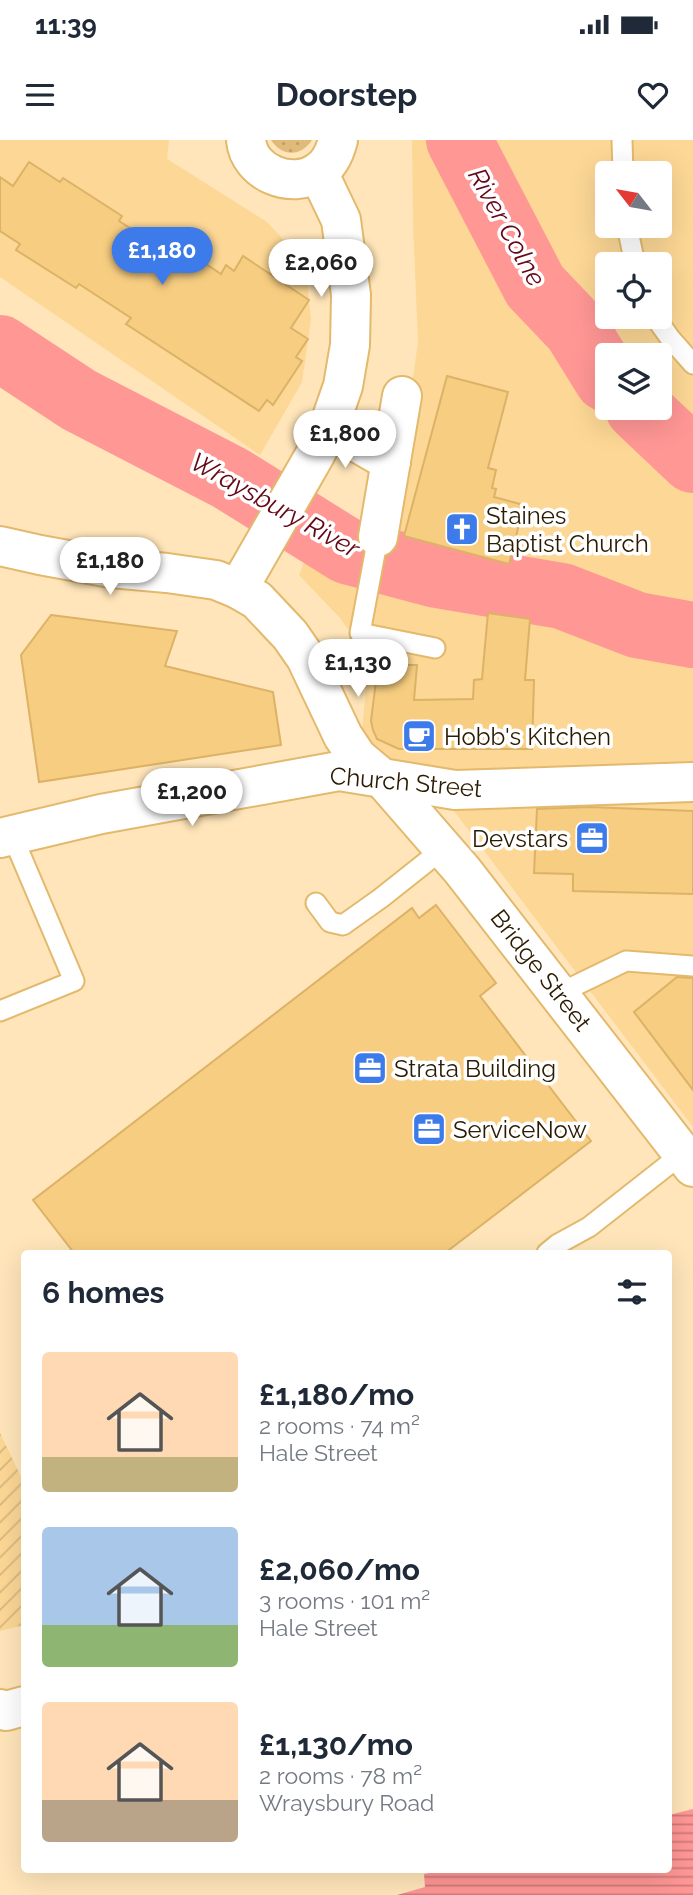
<!DOCTYPE html>
<meta charset="utf-8">
<style>
body{margin:0;font-family:Raleway,sans-serif;background:#f2f2f3;color:#1f2937;height:100vh;display:flex;flex-direction:column;font-size:26px;white-space:nowrap}
*{box-sizing:border-box;margin:0}
p{font-size:23px;color:#747a83}
.icon{flex:none;width:38px;height:38px;fill:none;stroke:currentColor;stroke-width:2;stroke-linecap:round;stroke-linejoin:round}
.map{position:relative;flex:1;overflow:hidden}
.details{position:absolute;left:21px;top:1110px;width:651px;height:623px;display:flex;flex-direction:column;background:#fff;border-radius:7px;box-shadow:0 7px 28px #0002}
.details>*{flex:none}
.needle{width:46px;rotate:301deg}
.buttons{position:absolute;left:595px;top:21px;display:grid;gap:14px}
.buttons a{display:grid;place-items:center;width:77px;height:77px;border-radius:7px;background:#fff;box-shadow:0 7px 28px #0002;font-size:35px}
.price{position:absolute;translate:-50% -60px;padding:0 16px;border-radius:24px;background:#fff;color:#222;font-size:23px;line-height:46px;filter:drop-shadow(0 2px 4px #0008)}
.price::after{content:'';position:absolute;left:50%;top:42px;width:21px;height:16px;margin-left:-10px;background:inherit;clip-path:polygon(0 0,100% 0,50% 100%)}
.price.current{background:#3d7aea;color:#fff}
ul{padding:0;list-style:none}
li{display:flex;align-items:center;gap:21px;height:175px;padding:0 21px}
li span{display:grid;place-items:center;flex:none;width:196px;height:140px;border-radius:7px;color:#555}
li>.icon{margin-inline-start:auto}
span .icon{width:84px;height:84px;fill:#fffc;stroke-width:1}
li b{font-size:30px}
h2{display:flex;justify-content:space-between;align-items:center;height:84px;padding:0 21px;font-size:30px}
.status{display:flex;justify-content:space-between;align-items:center;height:49px;padding:0 35px;background:#fff;direction:ltr}
.status svg{height:19px;fill:currentColor}
header{display:flex;justify-content:space-between;align-items:center;height:91px;padding:0 21px;background:#fff;font-size:32px;font-weight:700}
.map>svg:first-child{display:block}
.built{fill:#fcd795;fill-rule:evenodd}
.industrial{fill:url(#industrial-furrows)}
.grass{fill:url(#grass-dots)}
.water{fill:url(#water-rules)}
.lines{fill:none;stroke-linecap:round;stroke-linejoin:round}
.river{stroke:#ff9795;stroke-width:66}
.building{fill:#f7cd81;stroke:#dcb267;stroke-width:2}
.lane-casing{stroke:#e3b96d;stroke-width:23}
.street-casing{stroke:#e3b96d;stroke-width:42}
.secondary-casing{stroke:#e3b96d;stroke-width:42}
.lane{stroke:#fff;stroke-width:19}
.street{stroke:#fff;stroke-width:38}
.secondary{stroke:#fff;stroke-width:38}
.labels{text-anchor:middle;dominant-baseline:central;stroke-width:7;stroke-linejoin:round;paint-order:stroke}
.poi-label{font-size:24px;fill:#2b1b00;stroke:#fff;text-anchor:start}
.street-label{font-size:24px;fill:#2b1b00;stroke:#fff}
.water-label{font-size:26px;font-style:italic;fill:#650716;stroke:#fff}
</style>
<div class="status"><b>11:39</b><svg viewBox="0 0 49 12"><path d="M0 12V9h3v3zM5 12V6h3v6zM10 12V3h3v9zM15 12V0h3v12zM26 1h20v11H26zM47 4h2v5h-2z"/></svg></div>
<header><svg class="icon" aria-label="menu" viewBox="0 0 24 24"><path d="M4 6h16M4 12h16M4 18h16"/></svg>Doorstep<svg class="icon" aria-label="heart" viewBox="0 0 24 24"><path d="M12 20l-8-8c-3-5 5-10 8-4 3-6 11-1 8 4z"/></svg></header>
<div class="map">
<svg width="693" height="1755" viewBox="0 0 693 1755">
<defs>
<pattern id="industrial-furrows" width="10" height="10" patternUnits="userSpaceOnUse" patternTransform="scale(1.75)"><rect width="10" height="10" fill="#fcd795"/><path d="M-1 1l2-2M0 10L10 0M9 11l2-2" fill="none" stroke="#d8b87f"/></pattern>
<pattern id="grass-dots" width="8" height="8" patternUnits="userSpaceOnUse" patternTransform="scale(1.75)"><rect width="8" height="8" fill="#dfba7a"/><path d="M2 2h.1M6 6h.1" fill="none" stroke="#c09f68" stroke-width="1.8" stroke-linecap="round"/></pattern>
<pattern id="water-rules" width="6" height="5" patternUnits="userSpaceOnUse" patternTransform="scale(1.75)"><rect width="6" height="5" fill="#ff9795"/><path d="M0 2.5h6" fill="none" stroke="#cf7a77"/></pattern>
</defs>
<rect width="100%" height="100%" fill="#ffe5b9"/>
<!-- built -->
<g class="built">
<polygon points="0,0 169,0 167,19 267,82 305,123 311,179 302,242 260,315 0,137"/>
<path d="M412,0H693V987L426,634L392,621L373,611L362,590L369,519L340,478L299,435L320,382L391,391L418,202L413,83ZM607,33H660V86H607ZM607,124H660V177H607ZM607,215H660V268H607Z"/>
</g>
<!-- industrial -->
<polygon class="industrial" points="0,1293 24,1343 24,1485 0,1491"/>
<!-- grass -->
<path class="grass" d="M271,0H312C301,17 282,17 271,0Z"/>
<!-- water -->
<path class="water" d="M693,1669V1755H397L425,1747L424,1734C441,1730 457,1734 474,1729H668L669,1675Z"/>
<g class="lines">
<!-- river -->
<g class="river">
<polyline points="459,0 535,146 576,189 607,239"/>
<polyline points="0,208 79,260 230,338 347,411 437,435 562,456 637,485 693,495"/>
<polyline points="638,268 693,320"/>
</g>
</g>
<!-- building -->
<g class="building">
<polygon points="29,22 60,42 63,38 122,76 119,81 172,115 179,106 221,134 226,125 234,131 243,116 309,160 291,188 308,199 296,217 302,221 273,265 267,260 259,271 126,184 131,178 79,144 76,148 16,110 20,104 0,91 0,37 13,46"/>
<polygon points="447,236 508,252 488,328 496,330 492,348 496,349 494,357 524,365 509,424 404,396"/>
<polygon points="488,473 530,479 525,540 534,540 532,609 399,609 377,599 373,590 371,581 378,525 417,525 414,560 473,559 474,540 482,539"/>
<polygon points="51,475 177,491 165,526 273,552 281,605 39,642 21,515"/>
<polygon points="589,667 693,671 693,754 573,751 573,734 534,733 537,669"/>
<polygon points="436,765 496,843 480,856 591,1001 445,1113 74,1113 33,1060 412,768 419,778"/>
<polygon points="677,837 693,838 693,950 634,872"/>
</g>
<g class="lines">
<!-- lane casing -->
<g class="lane-casing">
<g id="lane">
<polyline points="622,0 623,33"/>
<polyline points="627,86 635,124"/>
<polyline points="655,177 670,198 693,224"/>
<polyline points="378,397 360,493 435,508"/>
<polyline points="316,763 330,782 343,785 381,758 444,708"/>
<polyline points="560,853 626,821 693,826"/>
<polyline points="0,871 74,841 12,695"/>
<polyline points="547,1113 558,1104 589,1087 682,1014"/>
</g>
</g>
<!-- street casing -->
<g class="street-casing">
<g id="street">
<polyline points="329,286 391,322"/>
<polyline points="378,397 402,256"/>
<polyline points="0,698 101,674 339,631 382,638"/>
<polyline points="0,1569 6,1571 24,1566"/>
</g>
</g>
<!-- secondary casing -->
<g class="secondary-casing">
<g id="secondary">
<path d="M246,0C249,33 292,50 318,32C329,25 335,12 338,0"/>
<polyline points="0,406 40,415 111,428 167,433 216,440 238,449 257,460 290,495 306,518 343,596 357,617 382,638 462,730 693,1027"/>
<polyline points="238,449 316,313 329,286 343,246 350,205 351,155 341,80 318,32"/>
<polyline points="382,638 455,650 693,642"/>
</g>
</g>
<!-- lane -->
<use href="#lane" class="lane"/>
<!-- street -->
<use href="#street" class="street"/>
<!-- secondary -->
<use href="#secondary" class="secondary"/>
</g>
<!-- icons -->
<defs>
<g id="church-square" transform="scale(1.75)"><rect x="-9" y="-9" width="18" height="18" rx="4" fill="#3d7aea" stroke="#fff"/><path d="M-1.2-6h2.4v3.5h3.3v2.4h-3.3V6h-2.4V-.1h-3.3v-2.4h3.3Z" fill="#fff"/></g>
<g id="cafe-square" transform="scale(1.75)"><rect x="-9" y="-9" width="18" height="18" rx="4" fill="#3d7aea" stroke="#fff"/><path d="M-5.5-4.5H6V0H3Q3 3.5 0 3.5H-2.5Q-5.5 3.5-5.5 0ZM3-3.2v2h1.7v-2ZM-6 4.5H4V6H-6Z" fill="#fff"/></g>
<g id="office-square" transform="scale(1.75)"><rect x="-9" y="-9" width="18" height="18" rx="4" fill="#3d7aea" stroke="#fff"/><path d="M-6-3h4V-5.5h4V-3h4V5H-6ZM-1-4.5V-3h2v-1.5ZM-6 0V1H6V0Z" fill="#fff"/></g>
</defs>
<g fill-rule="evenodd">
<use href="#church-square" x="462" y="389"/>
<use href="#cafe-square" x="419" y="596"/>
<use href="#office-square" x="592" y="698"/>
<use href="#office-square" x="370" y="928"/>
<use href="#office-square" x="429" y="989"/>
</g>
<g class="labels">
<!-- poi labels -->
<g class="poi-label">
<text x="486" y="375">Staines<tspan x="486" dy="28">Baptist Church</tspan></text>
<text x="444" y="596">Hobb's Kitchen</text>
<text x="568" y="698" text-anchor="end">Devstars</text>
<text x="394" y="928">Strata Building</text>
<text x="453" y="989">ServiceNow</text>
</g>
<!-- street labels -->
<g class="street-label">
<text transform="translate(406 642) rotate(5)">Church Street</text>
<text transform="translate(541 830) rotate(52)">Bridge Street</text>
</g>
<!-- water labels -->
<g class="water-label">
<text transform="translate(507 87) rotate(61)">River Colne</text>
<text transform="translate(275 365) rotate(29)">Wraysbury River</text>
</g>
</g>
</svg>
<div class="buttons">
<a><svg class="needle" viewBox="-14 -14 28 28"><path d="M0-13l5 13h-10z" fill="#e53935"/><path d="M0 13l5-13h-10z" fill="#747a83"/></svg></a>
<a><svg class="icon" aria-label="locate" viewBox="0 0 24 24"><circle cx="12" cy="12" r="6"/><path d="M12 2v4M12 18v4M2 12h4M18 12h4"/></svg></a>
<a><svg class="icon" aria-label="layers" viewBox="0 0 24 24"><path d="M12 4l9 5-9 5-9-5zM3 14l9 5 9-5"/></svg></a>
</div>
<b class="price current" style="left:162px;top:147px">£1,180</b>
<b class="price" style="left:321px;top:159px">£2,060</b>
<b class="price" style="left:345px;top:330px">£1,800</b>
<b class="price" style="left:110px;top:457px">£1,180</b>
<b class="price" style="left:358px;top:559px">£1,130</b>
<b class="price" style="left:192px;top:688px">£1,200</b>
<section class="details">
<h2>6 homes<svg class="icon" aria-label="filters" viewBox="0 0 24 24"><path d="M4 7h16M4 17h16"/><circle cx="9" cy="7" r="2"/><circle cx="15" cy="17" r="2"/></svg></h2>
<ul>
<li><span style="background:linear-gradient(#ffd9b3 75%,#c2b280 0)"><svg class="icon" aria-label="home" viewBox="0 0 24 24"><path d="M3 11l9-7 9 7M6 9v11h12V9"/></svg></span><div><b>£1,180/mo</b><p>2 rooms · 74 m²</p><p>Hale Street</p></div></li>
<li><span style="background:linear-gradient(#a9c7e8 70%,#8fb573 0)"><svg class="icon" aria-label="home" viewBox="0 0 24 24"><path d="M3 11l9-7 9 7M6 9v11h12V9"/></svg></span><div><b>£2,060/mo</b><p>3 rooms · 101 m²</p><p>Hale Street</p></div></li>
<li><span style="background:linear-gradient(#ffd9b3 70%,#b9a48a 0)"><svg class="icon" aria-label="home" viewBox="0 0 24 24"><path d="M3 11l9-7 9 7M6 9v11h12V9"/></svg></span><div><b>£1,130/mo</b><p>2 rooms · 78 m²</p><p>Wraysbury Road</p></div></li>
</ul>
</section>
</div>
